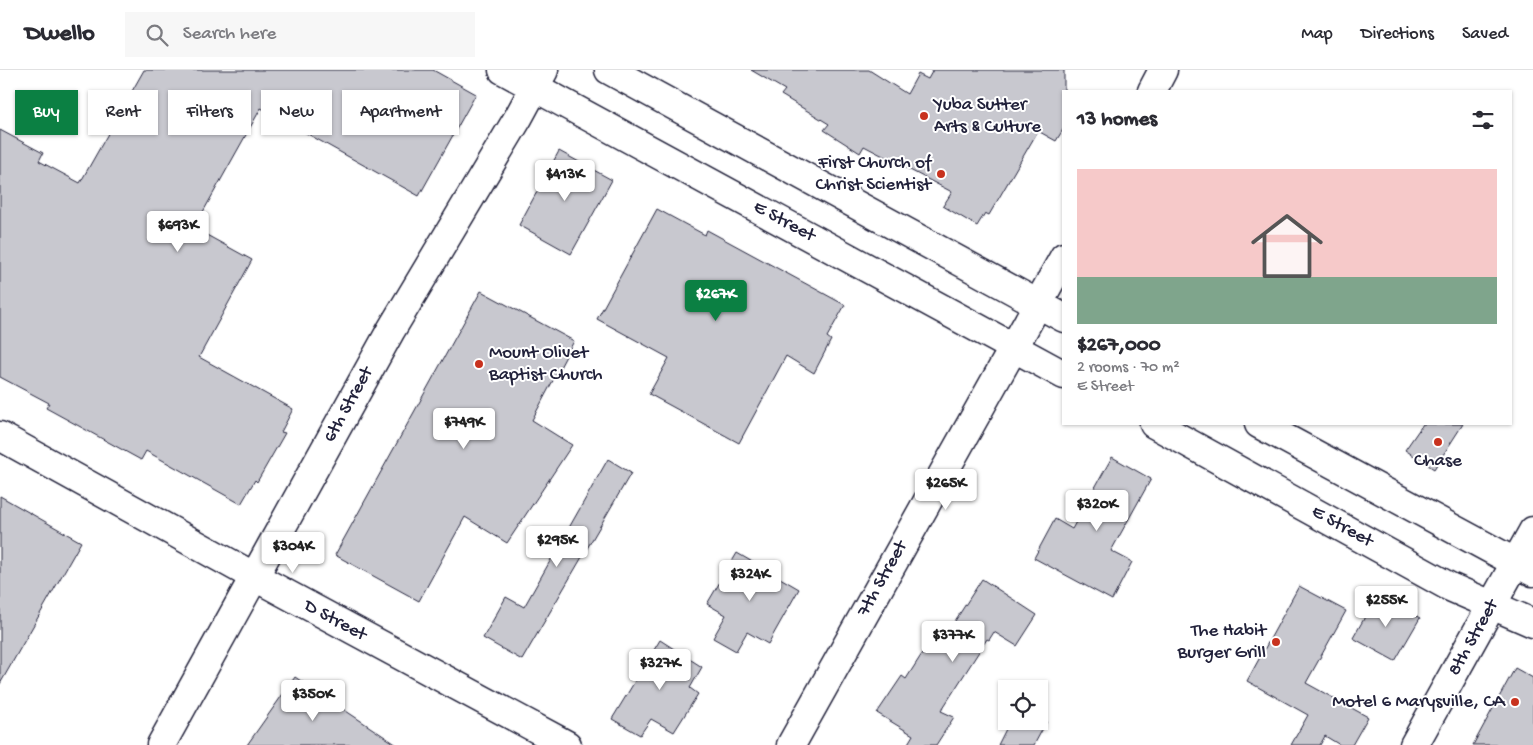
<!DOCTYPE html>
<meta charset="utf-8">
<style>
body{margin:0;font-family:"Gochi Hand",sans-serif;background:#f7f7f7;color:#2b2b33;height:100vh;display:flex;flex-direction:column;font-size:19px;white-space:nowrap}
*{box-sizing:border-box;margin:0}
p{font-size:16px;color:#7c7c81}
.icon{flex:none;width:28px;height:28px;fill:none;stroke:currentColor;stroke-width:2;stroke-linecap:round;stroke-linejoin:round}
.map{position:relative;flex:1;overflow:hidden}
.side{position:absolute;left:1062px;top:20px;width:450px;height:335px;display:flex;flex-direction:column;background:#fff;border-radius:0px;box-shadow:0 1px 4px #0004}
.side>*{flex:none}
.top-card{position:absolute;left:15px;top:20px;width:475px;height:45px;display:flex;gap:10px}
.buttons{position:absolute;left:998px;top:610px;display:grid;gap:10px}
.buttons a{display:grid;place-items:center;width:50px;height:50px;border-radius:0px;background:#fff;box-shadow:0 1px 4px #0004;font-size:25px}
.price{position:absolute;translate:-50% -42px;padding:0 11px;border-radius:5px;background:#fff;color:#222;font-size:16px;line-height:32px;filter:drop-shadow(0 1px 2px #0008)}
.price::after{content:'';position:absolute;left:50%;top:30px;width:15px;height:11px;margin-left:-8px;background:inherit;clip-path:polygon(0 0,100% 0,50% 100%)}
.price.current{background:#0b8043;color:#fff}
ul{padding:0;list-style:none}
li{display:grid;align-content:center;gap:10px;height:265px;padding:0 15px}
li+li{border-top:1px solid #e1e1e2}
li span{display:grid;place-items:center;height:155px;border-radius:0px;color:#555}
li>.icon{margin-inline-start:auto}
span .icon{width:90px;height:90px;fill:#fffc;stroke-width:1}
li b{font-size:21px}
h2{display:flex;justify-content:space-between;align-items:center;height:60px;padding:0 15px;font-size:21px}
.pill{padding:0 18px;border-radius:0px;background:#fff;box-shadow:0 1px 4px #0004;font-size:18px;line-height:45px}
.pill.current{background:#0b8043;color:#fff}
header{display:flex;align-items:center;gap:30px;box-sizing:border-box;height:70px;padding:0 25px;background:#fff;border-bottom:1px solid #e1e1e2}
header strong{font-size:24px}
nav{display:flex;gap:28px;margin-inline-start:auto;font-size:18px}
.search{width:350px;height:45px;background:#f7f7f7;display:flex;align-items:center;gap:12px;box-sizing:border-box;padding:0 18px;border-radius:0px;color:#7c7c81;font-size:19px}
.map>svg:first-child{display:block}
.building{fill:#c8c8cf;stroke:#22223b}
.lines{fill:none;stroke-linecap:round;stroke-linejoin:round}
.minor-casing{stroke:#22223b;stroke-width:31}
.highway-casing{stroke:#22223b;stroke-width:31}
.minor{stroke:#fff;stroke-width:28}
.highway{stroke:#fff;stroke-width:28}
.poi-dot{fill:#c8321e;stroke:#fff;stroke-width:2}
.labels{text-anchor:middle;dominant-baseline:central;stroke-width:4;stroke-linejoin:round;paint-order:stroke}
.poi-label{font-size:19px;fill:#22223b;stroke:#fff;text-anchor:end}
.street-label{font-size:19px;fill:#22223b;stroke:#fff}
</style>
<header>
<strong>Dwello</strong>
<div class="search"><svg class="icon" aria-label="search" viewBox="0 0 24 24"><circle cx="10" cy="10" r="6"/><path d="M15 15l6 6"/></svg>Search here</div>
<nav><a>Map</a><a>Directions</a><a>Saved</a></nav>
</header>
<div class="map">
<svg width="1533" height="675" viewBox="0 0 1533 675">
<rect width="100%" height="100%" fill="#fff"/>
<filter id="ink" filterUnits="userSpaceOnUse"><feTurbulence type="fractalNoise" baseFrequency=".02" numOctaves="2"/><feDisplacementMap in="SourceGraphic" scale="10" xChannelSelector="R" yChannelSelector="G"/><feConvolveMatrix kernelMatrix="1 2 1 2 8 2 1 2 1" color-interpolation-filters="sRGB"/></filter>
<g filter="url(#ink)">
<!-- building -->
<g class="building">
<polygon points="144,0 433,0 476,24 419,126 261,38 194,158 252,190 199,287 293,339 281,362 285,363 257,412 255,410 241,434 146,381 141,390 46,338 49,333 0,307 0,60 43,83 39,91 80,113"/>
<polygon points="751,0 869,0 907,24 918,4 928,9 933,0 1064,0 1064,58 1056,71 1038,61 989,145 985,143 977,156 943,136 952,122 864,76 860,83 824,60 829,54 781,25 785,20"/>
<polygon points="559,81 612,110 571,184 519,155"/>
<polygon points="657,139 705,165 707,160 845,235 827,267 831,270 814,303 786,286 739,373 649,324 669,288 597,249"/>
<polygon points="481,221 574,271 532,350 572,375 507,473 465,447 419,531 335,485"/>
<polygon points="1423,354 1463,354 1434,399 1405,380"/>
<polygon points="1112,387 1151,409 1111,481 1132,492 1112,530 1034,488 1055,449 1072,459"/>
<polygon points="608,389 631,403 522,590 483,568 506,527 524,537"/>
<polygon points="0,426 81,472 0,614"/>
<polygon points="737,483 799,519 768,574 747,562 736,581 713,568 726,545 707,534"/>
<polygon points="982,509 1037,545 1017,576 994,562 989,570 987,569 941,641 954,647 936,675 907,675 913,665 877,643 902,606 906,609 927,576 935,582"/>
<polygon points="1299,516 1346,541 1306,613 1368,647 1352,675 1340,675 1325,666 1320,675 1291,675 1308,645 1247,611"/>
<polygon points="1378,524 1420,548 1395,591 1353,568"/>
<polygon points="660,570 702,597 690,618 698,624 674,662 651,649 640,665 612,649"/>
<polygon points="1515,598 1533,608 1533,675 1473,675"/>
<polygon points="295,607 397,675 247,675"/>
<polygon points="1010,651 1047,651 1034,675 998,675"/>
</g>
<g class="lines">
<!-- minor casing -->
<g class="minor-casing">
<g id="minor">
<polyline points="1152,21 1163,0"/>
<polyline points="0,366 255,507 567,675"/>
<polyline points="161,675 391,260 518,48 544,0"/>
<polyline points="791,675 1014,277 1064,187"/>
<polyline points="1414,675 1533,461"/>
</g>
</g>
<!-- highway casing -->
<g class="highway-casing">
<g id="highway">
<polyline points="503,0 1064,305"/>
<polyline points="609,0 1064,248"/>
<polyline points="1154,354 1450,517 1533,553"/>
<polyline points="1259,354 1533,502"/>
</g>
</g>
<!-- minor -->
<use href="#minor" class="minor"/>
<!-- highway -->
<use href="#highway" class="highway"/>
</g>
</g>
<!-- markers -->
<g class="poi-dot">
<circle cx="924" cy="46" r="5"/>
<circle cx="941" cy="104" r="5"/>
<circle cx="479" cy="294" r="5"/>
<circle cx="1438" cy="372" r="5"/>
<circle cx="1276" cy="572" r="5"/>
<circle cx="1515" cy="632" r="5"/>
</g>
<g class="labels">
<!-- poi labels -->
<g class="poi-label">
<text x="934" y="35" text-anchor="start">Yuba Sutter<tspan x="934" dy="22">Arts &amp; Culture</tspan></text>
<text x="931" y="93">First Church of<tspan x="931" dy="22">Christ Scientist</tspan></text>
<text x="489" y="283" text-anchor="start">Mount Olivet<tspan x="489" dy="22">Baptist Church</tspan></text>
<text x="1438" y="391" text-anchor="middle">Chase</text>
<text x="1266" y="561">The Habit<tspan x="1266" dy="22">Burger Grill</tspan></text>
<text x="1505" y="632">Motel 6 Marysville, CA</text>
</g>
<!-- street labels -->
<g class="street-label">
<text transform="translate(784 152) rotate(28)">E Street</text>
<text transform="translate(349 335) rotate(-61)">6th Street</text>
<text transform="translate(1342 457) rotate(29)">E Street</text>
<text transform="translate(883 509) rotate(-61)">7th Street</text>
<text transform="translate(335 551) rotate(28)">D Street</text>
<text transform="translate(1474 568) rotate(-61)">8th Street</text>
</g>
</g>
</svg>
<div class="buttons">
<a><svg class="icon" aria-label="locate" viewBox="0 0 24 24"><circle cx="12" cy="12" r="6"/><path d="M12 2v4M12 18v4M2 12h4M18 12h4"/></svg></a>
</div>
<b class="price" style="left:565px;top:132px">$413K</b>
<b class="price" style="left:178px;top:183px">$693K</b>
<b class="price current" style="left:716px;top:252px">$267K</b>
<b class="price" style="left:464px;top:380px">$749K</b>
<b class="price" style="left:946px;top:441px">$265K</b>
<b class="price" style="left:1097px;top:462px">$320K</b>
<b class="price" style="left:557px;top:498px">$295K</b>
<b class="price" style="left:293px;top:504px">$304K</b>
<b class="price" style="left:750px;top:532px">$324K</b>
<b class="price" style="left:1386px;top:558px">$255K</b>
<b class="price" style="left:953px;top:593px">$377K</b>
<b class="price" style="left:660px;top:621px">$327K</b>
<b class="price" style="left:313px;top:652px">$350K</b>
<div class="top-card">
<a class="pill current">Buy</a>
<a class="pill">Rent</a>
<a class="pill">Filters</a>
<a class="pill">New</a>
<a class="pill">Apartment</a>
</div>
<section class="side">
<h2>13 homes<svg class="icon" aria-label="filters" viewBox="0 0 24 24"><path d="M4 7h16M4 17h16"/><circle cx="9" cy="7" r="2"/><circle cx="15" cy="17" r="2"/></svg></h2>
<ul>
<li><span style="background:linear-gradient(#f6c9c9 70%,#7fa58c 0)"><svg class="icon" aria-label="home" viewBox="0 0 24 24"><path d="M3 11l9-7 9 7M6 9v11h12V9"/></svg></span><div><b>$267,000</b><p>2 rooms · 70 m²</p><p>E Street</p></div></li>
</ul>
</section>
</div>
